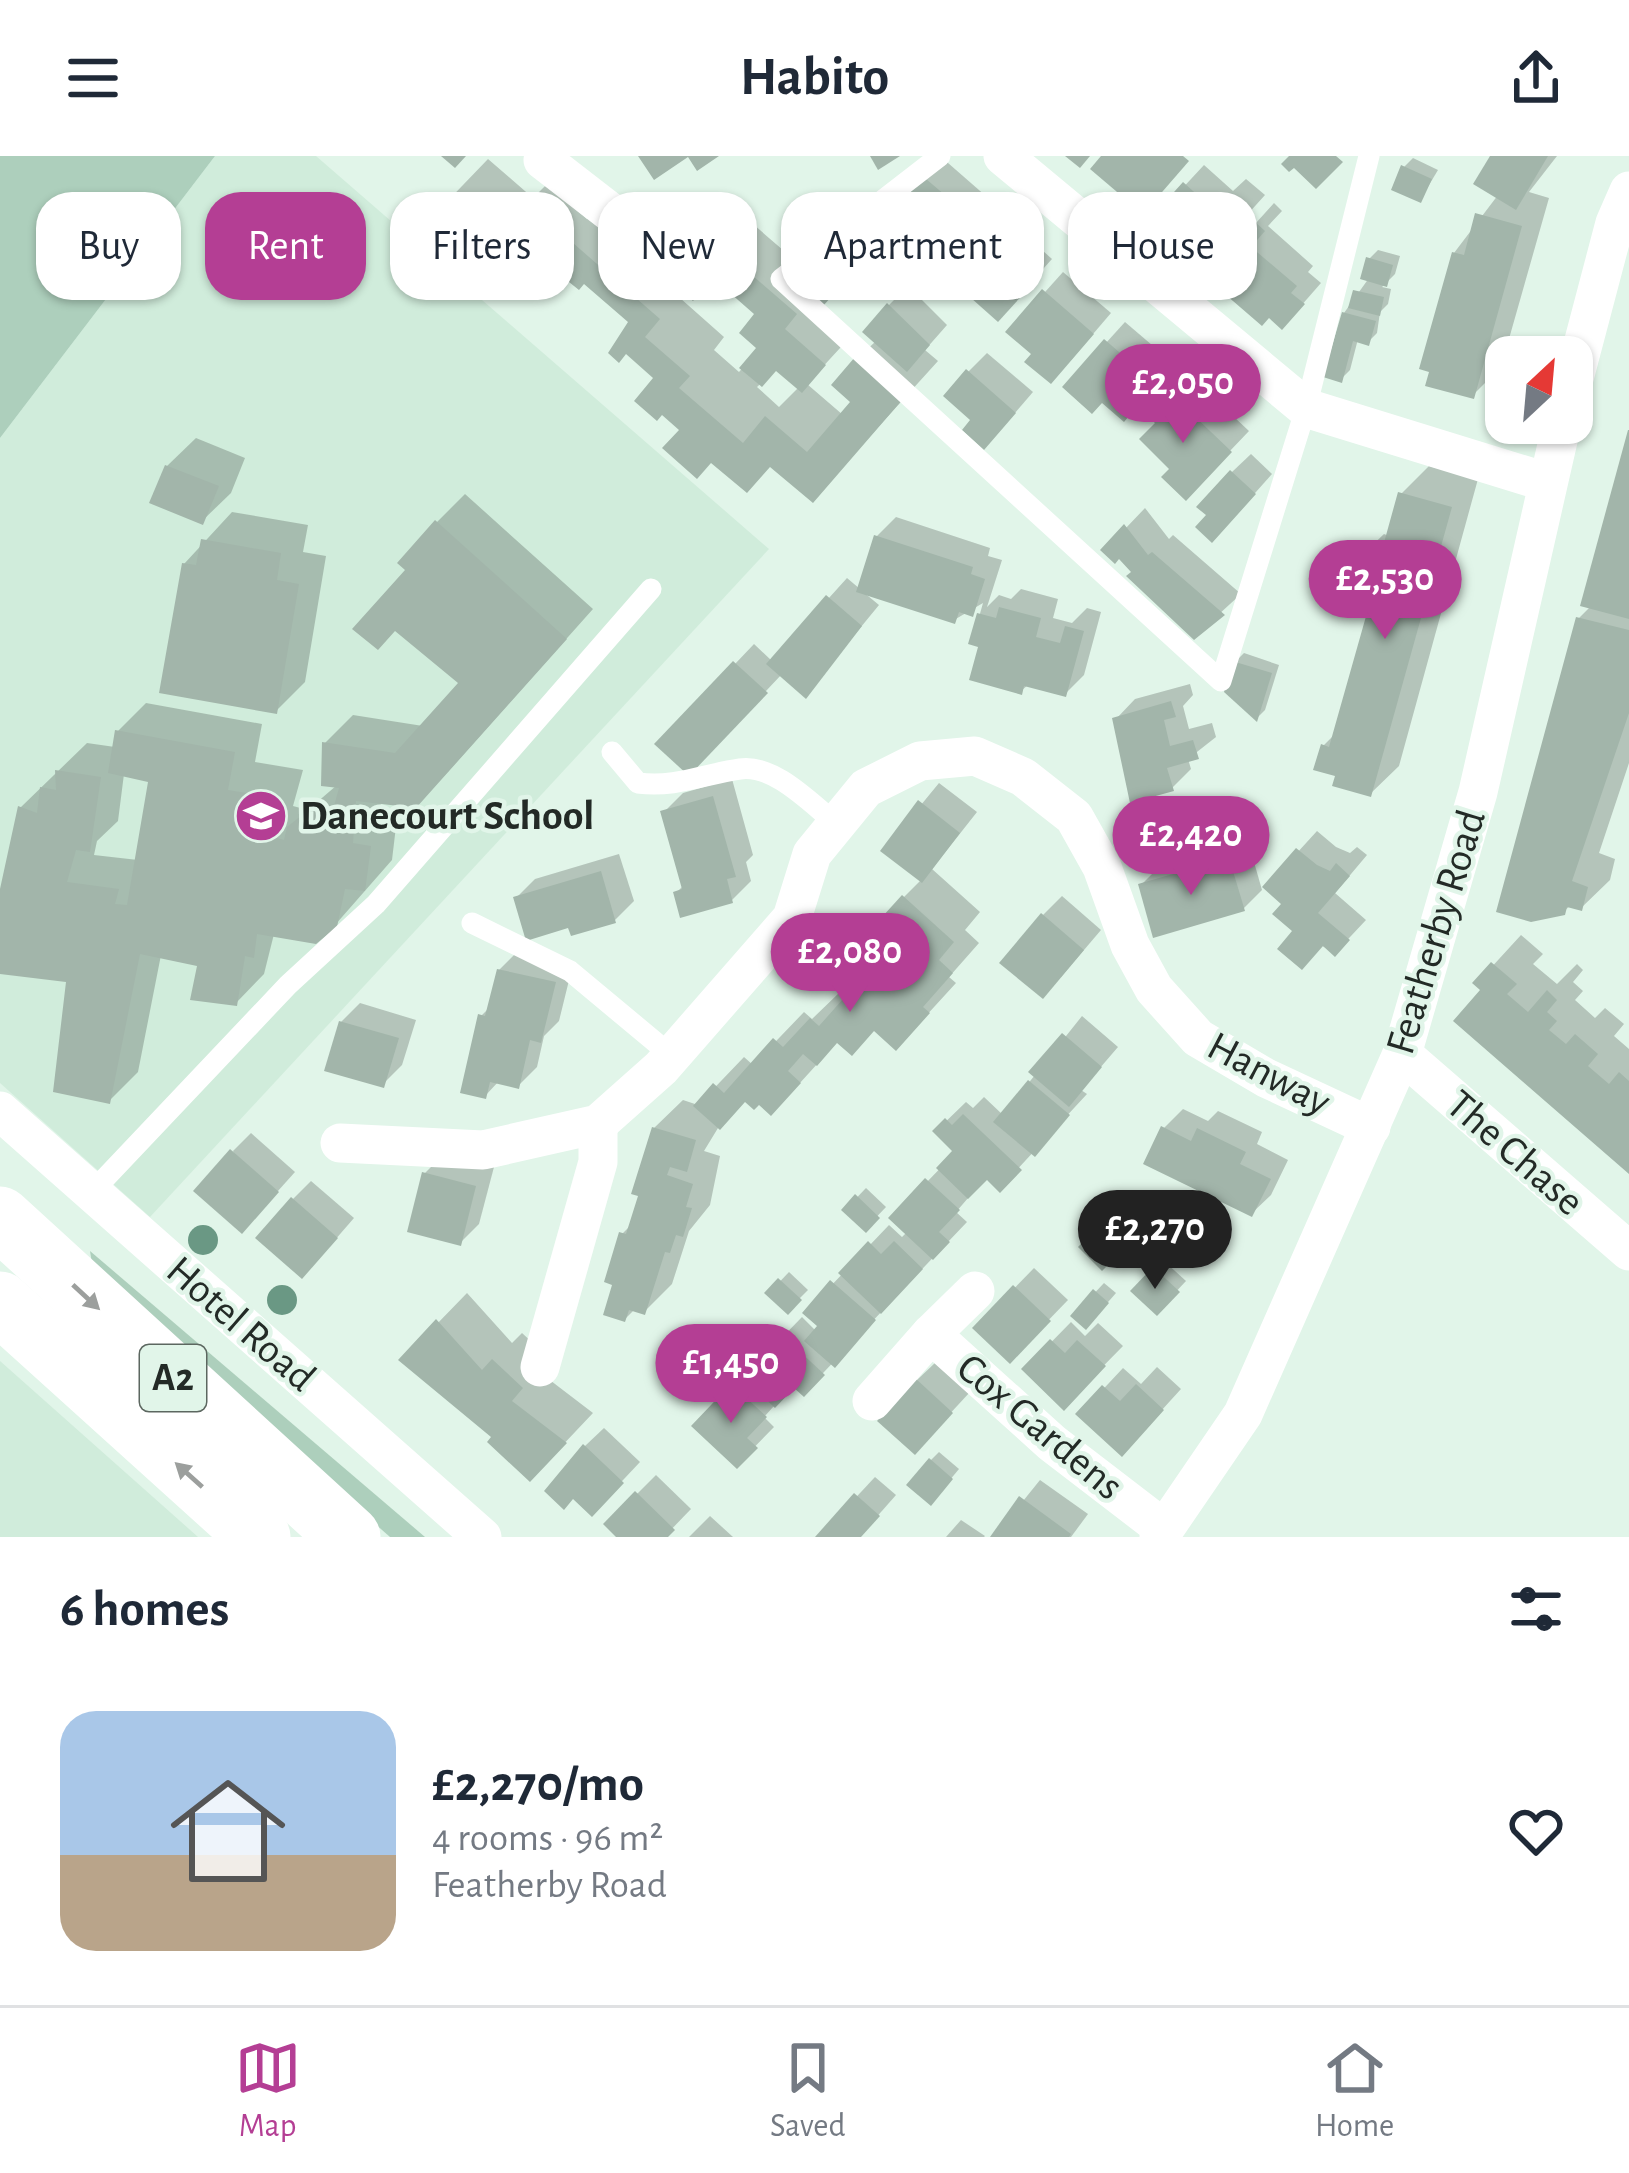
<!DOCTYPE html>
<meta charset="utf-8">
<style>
body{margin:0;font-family:"Alegreya Sans",sans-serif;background:#f6f6f7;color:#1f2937;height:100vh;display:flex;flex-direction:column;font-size:45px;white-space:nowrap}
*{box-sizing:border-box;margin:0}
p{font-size:39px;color:#747a83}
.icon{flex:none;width:66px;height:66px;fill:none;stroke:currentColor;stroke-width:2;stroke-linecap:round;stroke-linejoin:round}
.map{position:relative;height:1381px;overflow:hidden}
.drawer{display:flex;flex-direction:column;background:#fff;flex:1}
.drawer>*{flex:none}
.banner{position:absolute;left:36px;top:36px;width:1557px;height:108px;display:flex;gap:24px}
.needle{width:78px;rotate:26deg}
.controls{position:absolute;left:1485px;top:180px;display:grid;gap:24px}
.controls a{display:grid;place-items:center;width:108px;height:108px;border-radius:24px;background:#fff;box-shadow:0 3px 9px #0004;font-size:60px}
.price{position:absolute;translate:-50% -102px;padding:0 27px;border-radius:42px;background:#b43e94;color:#fff;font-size:39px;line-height:78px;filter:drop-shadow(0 3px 6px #0008)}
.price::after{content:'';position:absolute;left:50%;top:72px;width:36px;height:27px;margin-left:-18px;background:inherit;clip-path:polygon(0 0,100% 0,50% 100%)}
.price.current{background:#222;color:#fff}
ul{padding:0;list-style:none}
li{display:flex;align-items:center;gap:36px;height:300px;padding:0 60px}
li span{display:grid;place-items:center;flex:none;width:336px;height:240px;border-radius:36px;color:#555}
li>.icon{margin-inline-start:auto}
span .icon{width:144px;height:144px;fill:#fffc;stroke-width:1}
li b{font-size:51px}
h2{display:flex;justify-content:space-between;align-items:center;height:144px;padding:0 60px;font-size:51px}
.chip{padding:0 42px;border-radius:36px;background:#fff;box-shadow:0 3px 9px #0004;font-size:42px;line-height:108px}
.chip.current{background:#b43e94;color:#fff}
header{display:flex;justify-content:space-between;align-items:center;height:156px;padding:0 60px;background:#fff;font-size:54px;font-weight:700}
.tabs{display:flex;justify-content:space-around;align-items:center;height:168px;border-top:3px solid #e0e1e3;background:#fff;font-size:33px;color:#747a83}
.tabs a{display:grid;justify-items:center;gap:6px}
.tabs .current{color:#b43e94}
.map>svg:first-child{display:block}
.built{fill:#d0ecdb}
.green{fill:#adcfbc}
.shadow{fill:#0003;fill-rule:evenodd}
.building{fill:#a2b5aa}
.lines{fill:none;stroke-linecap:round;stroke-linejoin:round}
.lane{stroke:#fff;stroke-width:21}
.street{stroke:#fff;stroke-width:39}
.primary{stroke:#fff;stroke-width:63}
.tree{fill:#6a9884}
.oneway{fill:#9c9f9d}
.labels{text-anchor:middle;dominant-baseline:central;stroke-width:9;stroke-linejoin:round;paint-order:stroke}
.shield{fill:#e1f5e9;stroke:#5c6760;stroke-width:3}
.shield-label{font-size:39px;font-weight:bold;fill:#232a26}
.poi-label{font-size:42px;font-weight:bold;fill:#232a26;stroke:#e1f5e9;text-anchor:start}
.street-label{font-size:42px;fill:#232a26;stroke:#e1f5e9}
</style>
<header><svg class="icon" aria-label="menu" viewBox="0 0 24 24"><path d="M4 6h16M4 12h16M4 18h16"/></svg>Habito<svg class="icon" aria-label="share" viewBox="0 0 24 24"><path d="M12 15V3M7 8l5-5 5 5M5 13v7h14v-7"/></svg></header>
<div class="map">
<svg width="1629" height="1381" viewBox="0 0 1629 1381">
<rect width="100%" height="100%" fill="#e1f5e9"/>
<!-- built -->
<g class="built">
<polygon points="215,0 316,0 769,393 150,1061 0,927 0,282"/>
<polygon points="0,1205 198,1381 0,1381"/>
</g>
<!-- green -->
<g class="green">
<polygon points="0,0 215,0 0,282"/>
<polygon points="90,1095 425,1381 390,1381 94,1120"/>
</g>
<!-- shadow -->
<g class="shadow">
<polygon points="940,0 995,48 945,106 906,93 890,79"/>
<polygon points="1493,0 1557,0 1529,36 1549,42 1501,211 1473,239 1454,97 1498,39"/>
<polygon points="1413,2 1438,14 1420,44 1404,11"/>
<path d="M488,3L533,42L547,28L587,63L604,46L685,115L739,56L813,120L821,112L839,130L823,146L811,143L852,179L807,228L843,259L854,246L857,203L876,185L889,149L908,130L947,169L925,194L938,205L813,343L772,308L712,303L683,273L632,165L584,124L463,78L437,56ZM714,119L759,157L760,192L739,216L714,194L724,181L680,142ZM777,212L799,231L779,251L757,231Z"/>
<polygon points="1204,9 1233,35 1246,23 1265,39 1219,90 1152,65"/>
<polygon points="1274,47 1282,55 1268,70 1313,110 1308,116 1321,127 1300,151 1208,120"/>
<polygon points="1003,59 1052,103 1016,143 985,78"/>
<polygon points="1378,94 1400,100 1395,118 1382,131 1391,133 1388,148 1380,156 1377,177 1368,186 1358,183 1350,214 1341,223 1344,157 1369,122 1369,103"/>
<polygon points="1063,116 1111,157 1070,205 1035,198 1009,176"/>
<polygon points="1125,166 1173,207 1142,243 1102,243 1066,231"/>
<polygon points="987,197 1033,236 1003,271 968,216"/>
<polygon points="1188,218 1249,275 1186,341 1159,267 1149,258"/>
<polygon points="1629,280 1629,607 1599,697 1615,703 1610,724 1581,752 1571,749 1563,756 1579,462 1591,450"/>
<polygon points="196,282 245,302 231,337 202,365 167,310"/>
<polygon points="1251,298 1272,318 1231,364 1210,359 1232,316"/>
<polygon points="1429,310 1478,323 1399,610 1370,638 1338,618 1323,590 1337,576 1377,430 1355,406 1384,378 1389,380 1401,338"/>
<path d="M465,338L593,453L444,620L381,645L380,659L397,662L392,704L335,769L274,778L264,818L236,847L201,808L161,799L138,916L109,945L70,824L0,765L20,652L87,587L115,591L117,576L146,547L262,568L255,606L303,614L293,650L308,654L337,629L325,587L353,559L423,570L462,527L409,413L437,366ZM124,618L151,624L138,704L94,699L97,685L118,665Z"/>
<polygon points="1145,352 1169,383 1173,379 1241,438 1195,480 1120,399 1105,394"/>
<polygon points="232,356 308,369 303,396 326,400 305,526 276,555 184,408"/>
<polygon points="896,361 990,392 988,400 1002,404 987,451 999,439 1011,443 1021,433 1058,443 1053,462 1072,467 1087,452 1101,456 1084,519 1065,538 1029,528 1021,535 982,489 972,486 983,447 954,464 862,435 879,449 806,538 782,518 707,598 659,588 754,488 772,505 847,422 860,433 877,380"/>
<polygon points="1244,497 1279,509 1265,554 1257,562 1235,506"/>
<polygon points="1190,528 1193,539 1183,550 1189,573 1212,567 1216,581 1188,603 1191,613 1172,632 1116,563 1135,543"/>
<polygon points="732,623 753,699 746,706 751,725 732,744 676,737 684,729 664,656 683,637"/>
<polygon points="939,627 977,656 932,713 980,756 965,774 979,787 949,821 956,827 924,862 839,884 799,928 759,945 746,944 718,972 704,995 720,1000 710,1049 689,1075 672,1128 644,1156 635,1153 625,1163 616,1127 622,1078 633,1067 654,972 683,944 698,949 744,901 753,909 804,856 812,863 840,836 848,843 870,820 884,799 904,741 922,723 884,694"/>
<polygon points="1317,675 1336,691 1350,697 1357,691 1367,699 1335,737 1366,764 1335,797 1296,775 1285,748 1266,731"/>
<polygon points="1248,685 1262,734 1243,753 1141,729 1160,710"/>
<polygon points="619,698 634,745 615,764 516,742 535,723"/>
<polygon points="1062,740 1101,774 1061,821 1043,759"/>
<polygon points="1521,779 1543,798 1533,808 1557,828 1577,808 1583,814 1573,826 1583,835 1575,844 1595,862 1605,852 1624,868 1614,880 1629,893 1629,1014 1477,827"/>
<polygon points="518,795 573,808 559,865 544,880 537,911 518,930 499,925 485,940 481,860 491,850 499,814"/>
<polygon points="360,847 416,864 402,909 383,928 341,866"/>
<polygon points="1082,860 1118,891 1081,934 1087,938 1000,1032 987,1020 956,1056 967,1066 804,1237 794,1228 764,1261 774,1271 737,1309 696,1270 802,1161 816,1175 821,1169 806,1156 889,1069 902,1081 907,1076 892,1062 957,995 936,975 966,946 973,952 984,941 1003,959"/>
<polygon points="1183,953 1208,965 1218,955 1262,976 1257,988 1288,1004 1271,1039 1252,1057 1164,972"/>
<polygon points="251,977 295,1016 260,1055 233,995"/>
<polygon points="443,999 494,1011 479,1068 460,1087 424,1018"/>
<polygon points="311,1025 354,1062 321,1100 293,1043"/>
<polygon points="866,1032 886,1051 866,1072 845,1054"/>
<polygon points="1112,1060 1132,1080 1102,1110 1082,1091"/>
<polygon points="1164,1105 1186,1125 1157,1156 1135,1135"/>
<polygon points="1034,1112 1068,1144 1010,1204 976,1172"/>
<polygon points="789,1116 808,1134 787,1155 769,1137"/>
<polygon points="1104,1127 1116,1137 1094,1162 1074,1159"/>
<polygon points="467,1137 512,1187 522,1177 549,1202 538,1215 593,1257 558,1294 495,1281 402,1204"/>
<polygon points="1071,1166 1085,1180 1098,1167 1123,1190 1064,1250 1025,1213"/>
<polygon points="936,1206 970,1236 933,1276 917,1224"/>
<polygon points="1157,1211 1181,1233 1140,1278 1080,1258 1123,1212 1141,1228"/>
<polygon points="604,1272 640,1306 592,1357 573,1340 585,1290"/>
<polygon points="939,1296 959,1313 939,1337 931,1304"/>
<polygon points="656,1319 691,1353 664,1381 620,1381 607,1368"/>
<polygon points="875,1321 896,1339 859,1381 819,1381"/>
<polygon points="1040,1324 1088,1358 1071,1381 995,1380"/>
<polygon points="710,1360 733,1381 689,1381"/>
<polygon points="961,1364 985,1380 984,1381 946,1381"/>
</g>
<!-- building -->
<g class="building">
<polygon points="441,0 466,0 455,12"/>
<polygon points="638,0 719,0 697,15 688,1 654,24"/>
<polygon points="870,0 900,0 878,14"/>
<polygon points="1065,0 1090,0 1080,12"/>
<polygon points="1101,0 1183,0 1189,5 1143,58 1090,13"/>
<polygon points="1289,0 1336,0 1343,6 1316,33 1294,12 1289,16 1281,8"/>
<polygon points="1490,0 1548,0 1516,54 1473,28"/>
<polygon points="1401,9 1432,23 1421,47 1391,34"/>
<polygon points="919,17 979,68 927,128 895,101 902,93 886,79 894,70 883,59"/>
<polygon points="1183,26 1213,53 1225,40 1248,60 1201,113 1148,65"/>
<polygon points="449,38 495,78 508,63 549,99 565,80 660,163 645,181 690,220 679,232 743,287 765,260 807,296 850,246 831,229 855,201 903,243 813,347 770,311 747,337 711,307 697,323 662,292 679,274 662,259 657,265 634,245 653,222 626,198 619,207 608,197 628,166 584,128 579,134 564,122 555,132 505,97 496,107 476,89 462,106 447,92 458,78 433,56"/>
<polygon points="1475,57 1522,70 1474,243 1425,230 1429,216 1419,213 1452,96 1464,99"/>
<polygon points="1253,64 1265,75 1251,91 1297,130 1291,137 1305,148 1282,174 1269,162 1262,170 1204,120"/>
<polygon points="983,76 1036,124 998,166 944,118"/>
<polygon points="709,82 797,158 785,173 826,209 802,237 776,215 762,231 739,212 756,192 739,177 754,158 713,122 693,145 672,126"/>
<polygon points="1366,101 1393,109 1387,131 1360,123"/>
<polygon points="810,119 832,140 823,150 801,128"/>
<polygon points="1042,133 1094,178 1051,228 1024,206 1031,198 1005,176"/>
<polygon points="1353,134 1384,141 1380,160 1348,152"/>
<polygon points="887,147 930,189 907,216 862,176"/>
<polygon points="1342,156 1376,165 1369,190 1353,185 1342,227 1323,221"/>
<polygon points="1104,183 1156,228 1124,266 1102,247 1092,258 1062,231"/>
<polygon points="966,213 1016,257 984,294 962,274 970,264 943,240"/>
<polygon points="1167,234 1232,296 1186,345 1161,321 1169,313 1139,283 1155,267 1145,258"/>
<polygon points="1628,274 1629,274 1629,463 1580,450"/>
<polygon points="165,309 219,330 203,369 149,347"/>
<polygon points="1230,314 1256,338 1212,387 1195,371 1206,359 1196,351"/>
<polygon points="1398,336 1452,351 1371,641 1332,630 1335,620 1313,614 1321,588 1329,591 1374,432 1347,424 1353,405 1377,412"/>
<polygon points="435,364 567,483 416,652 356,645 353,687 371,690 365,735 345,733 337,771 316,788 257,778 254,802 245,800 237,850 190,844 197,810 140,798 110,948 53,936 66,826 0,818 0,733 18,650 37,657 40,631 56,634 55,614 101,621 90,696 76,694 67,726 119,733 115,748 127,749 148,626 108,617 115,574 235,596 228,634 277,642 267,679 284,684 287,671 316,648 334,650 339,632 321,630 322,586 395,597 458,527 395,475 378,494 352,473 405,414 397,407"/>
<polygon points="1124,368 1148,399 1152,396 1225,459 1194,484 1126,420 1131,416 1119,403 1115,408 1100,394"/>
<polygon points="874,379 973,411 971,418 985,423 973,461 959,456 955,468 856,436"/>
<polygon points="201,383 281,397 277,424 299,428 277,558 159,537 182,407 196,409"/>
<polygon points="826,439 862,470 806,543 766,508"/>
<polygon points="999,451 1041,462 1036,481 1060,487 1065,470 1084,475 1066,541 1024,530 1022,539 969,524 978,491 968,488 977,457 996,462"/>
<polygon points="1576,461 1629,474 1629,557 1572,725 1588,731 1582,755 1567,751 1565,759 1531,766 1496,756"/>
<polygon points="733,505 768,537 689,620 654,588"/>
<polygon points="1232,505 1272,517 1257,566 1224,536"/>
<polygon points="1171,545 1176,561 1164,564 1170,590 1193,584 1199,603 1167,612 1174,635 1130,647 1112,562"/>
<polygon points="713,640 736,721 727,723 733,747 680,762 673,736 682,733 660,655"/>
<polygon points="918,644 960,677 922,727 880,695"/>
<polygon points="1296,692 1317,709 1330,715 1336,707 1350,720 1318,757 1350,784 1335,801 1323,790 1302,814 1277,793 1292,775 1272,758 1281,748 1262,731"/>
<polygon points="1229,702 1245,755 1153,782 1138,728"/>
<polygon points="601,715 616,767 571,780 568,772 526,785 513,741"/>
<polygon points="902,739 954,786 939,804 953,817 923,851 930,857 896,895 874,875 852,900 837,887 817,910 803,898 788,915 801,927 771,960 759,949 754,954 745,946 720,974 693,950 713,927 724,937 773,882 783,891 810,862 819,870 843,843 850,849 871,826 863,818 880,799 870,790 881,778 873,771"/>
<polygon points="1041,757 1084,794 1043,843 999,807"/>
<polygon points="1491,806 1517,828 1507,838 1528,856 1547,834 1557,844 1547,856 1557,865 1549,874 1566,888 1575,878 1598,898 1588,910 1609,928 1619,916 1629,925 1629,1018 1453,865 1480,834 1472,827"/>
<polygon points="497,813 556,826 541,887 530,884 519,933 490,926 486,943 460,937 478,858 485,860"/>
<polygon points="339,865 399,882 384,932 324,915"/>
<polygon points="1062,877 1102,911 1069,951 1028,916"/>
<polygon points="1028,924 1070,959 1035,1001 993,966"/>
<polygon points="963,958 1022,1014 1000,1037 987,1024 968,1043 936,1012 952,995 932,975 945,962 952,969"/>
<polygon points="1161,970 1191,985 1197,972 1246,996 1240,1008 1271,1023 1252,1061 1143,1008"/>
<polygon points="652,971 696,984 687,1016 670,1011 667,1019 693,1028 686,1051 692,1052 683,1081 676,1079 670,1097 665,1096 645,1159 629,1154 625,1166 603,1159 612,1129 604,1126 619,1076 626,1078 638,1040 631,1038"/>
<polygon points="230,993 279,1036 242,1078 193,1035"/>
<polygon points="422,1016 476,1030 461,1090 407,1076"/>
<polygon points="925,1022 960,1054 939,1076 950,1086 933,1104 888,1062"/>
<polygon points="855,1038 880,1062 866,1077 841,1054"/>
<polygon points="291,1041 338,1082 302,1123 255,1082"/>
<polygon points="1101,1067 1126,1091 1102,1115 1078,1091"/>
<polygon points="868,1085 881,1098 894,1085 923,1113 881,1158 838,1117"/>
<polygon points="1153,1111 1180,1136 1157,1160 1130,1135"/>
<polygon points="778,1122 802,1144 788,1159 764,1137"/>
<polygon points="830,1124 876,1164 835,1212 804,1185 817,1170 802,1157"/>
<polygon points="1013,1129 1051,1165 1010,1208 972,1172"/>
<polygon points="1093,1133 1109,1147 1086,1174 1070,1160"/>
<polygon points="436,1163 482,1214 492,1203 523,1232 512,1245 567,1287 530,1326 487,1286 491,1281 398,1204"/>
<polygon points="781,1178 825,1219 804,1241 794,1232 775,1252 741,1220"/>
<polygon points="1050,1183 1065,1197 1077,1184 1106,1210 1064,1255 1021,1213"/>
<polygon points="915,1222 953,1257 915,1299 877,1265"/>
<polygon points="731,1228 767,1261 747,1282 758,1292 737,1313 691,1270"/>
<polygon points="1136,1228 1164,1254 1122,1301 1075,1258 1102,1229 1120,1245"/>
<polygon points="583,1288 624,1327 592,1361 573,1343 564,1354 544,1335"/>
<polygon points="929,1302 953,1323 931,1350 906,1329"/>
<polygon points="635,1335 675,1374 668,1381 616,1381 603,1368"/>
<polygon points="854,1337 880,1360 861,1381 815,1381"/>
<polygon points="1019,1340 1071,1378 1069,1381 990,1381"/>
</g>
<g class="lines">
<!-- lane -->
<g class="lane">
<polyline points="940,0 781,123 1221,525 1306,252 1369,0"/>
<path d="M612,596L638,627C676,632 704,618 740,613C775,608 811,648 837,668"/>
<polyline points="472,767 570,815 672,900"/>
<polyline points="92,1036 288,829 376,748 651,433"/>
</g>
<!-- street -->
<g class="street">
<polyline points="548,0 543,4 681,111"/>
<polyline points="1003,0 1306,252 1546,326"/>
<polyline points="1572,230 1615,67 1629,35"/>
<polyline points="1402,898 1629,1095"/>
<polyline points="0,955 482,1381"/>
<polyline points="340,987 483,994 598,968 661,912 792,762 812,698 866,632 920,605 975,600 1023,621 1074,661 1102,711 1130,789 1154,833 1198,882 1266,922 1371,971"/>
<polyline points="931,1178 975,1135"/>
<polyline points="540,1211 598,1006 598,968"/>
<polyline points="872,1245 931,1178 1052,1287 1164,1373"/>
<polyline points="1159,1381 1243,1258 1402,898 1478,636 1562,267"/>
</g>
<!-- primary -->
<g class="primary">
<polyline points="0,1062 349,1381"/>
<polyline points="0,1147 259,1381"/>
</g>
</g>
<!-- trees -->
<g class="tree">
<circle cx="203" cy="1084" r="15"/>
<circle cx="282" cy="1144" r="15"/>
</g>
<!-- one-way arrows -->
<defs><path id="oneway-solid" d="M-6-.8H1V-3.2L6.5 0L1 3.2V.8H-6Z" transform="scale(3)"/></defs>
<g class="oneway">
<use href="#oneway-solid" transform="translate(86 1141) rotate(43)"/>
<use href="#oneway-solid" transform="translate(189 1319) rotate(-138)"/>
</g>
<!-- icons -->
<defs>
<g id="school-disc" transform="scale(2.7)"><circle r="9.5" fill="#b43e94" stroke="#e1f5e9"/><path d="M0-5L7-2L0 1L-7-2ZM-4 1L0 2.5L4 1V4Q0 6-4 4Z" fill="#fff"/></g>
</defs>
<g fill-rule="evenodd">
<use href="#school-disc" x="261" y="660"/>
</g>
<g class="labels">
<!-- shield labels -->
<rect class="shield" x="140" y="1189" width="66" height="66" rx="9"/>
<g class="shield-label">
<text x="173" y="1222">A2</text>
</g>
<!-- poi labels -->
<g class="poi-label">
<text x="300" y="660">Danecourt School</text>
</g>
<!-- street labels -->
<g class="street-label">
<text transform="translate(1436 776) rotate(-73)">Featherby Road</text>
<text transform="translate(1269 918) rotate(28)">Hanway</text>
<text transform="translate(1515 997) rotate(41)">The Chase</text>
<text transform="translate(241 1168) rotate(41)">Hotel Road</text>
<text transform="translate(1040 1271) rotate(40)">Cox Gardens</text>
</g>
</g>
</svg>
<div class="controls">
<a><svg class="needle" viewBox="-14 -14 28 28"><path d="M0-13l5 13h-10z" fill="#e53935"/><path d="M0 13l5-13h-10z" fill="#747a83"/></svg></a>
</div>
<b class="price" style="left:1183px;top:290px">£2,050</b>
<b class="price" style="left:1385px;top:486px">£2,530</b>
<b class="price" style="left:1191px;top:742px">£2,420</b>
<b class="price" style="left:850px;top:859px">£2,080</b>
<b class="price current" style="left:1155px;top:1136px">£2,270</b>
<b class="price" style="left:731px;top:1270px">£1,450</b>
<div class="banner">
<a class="chip">Buy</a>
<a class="chip current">Rent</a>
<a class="chip">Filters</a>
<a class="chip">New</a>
<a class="chip">Apartment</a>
<a class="chip">House</a>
</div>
</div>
<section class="drawer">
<h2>6 homes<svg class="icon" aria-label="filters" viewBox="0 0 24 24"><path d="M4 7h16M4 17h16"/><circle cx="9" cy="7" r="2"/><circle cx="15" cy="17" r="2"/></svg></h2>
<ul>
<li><span style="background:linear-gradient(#a9c7e8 60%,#b9a48a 0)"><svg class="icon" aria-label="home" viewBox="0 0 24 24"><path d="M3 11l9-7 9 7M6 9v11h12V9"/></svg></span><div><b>£2,270/mo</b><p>4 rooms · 96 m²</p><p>Featherby Road</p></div><svg class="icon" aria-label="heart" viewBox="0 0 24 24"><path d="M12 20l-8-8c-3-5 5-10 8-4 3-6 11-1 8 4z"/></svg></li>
</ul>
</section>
<nav class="tabs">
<a class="current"><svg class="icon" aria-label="map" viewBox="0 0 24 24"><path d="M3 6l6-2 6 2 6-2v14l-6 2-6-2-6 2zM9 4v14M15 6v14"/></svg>Map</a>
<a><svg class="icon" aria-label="saved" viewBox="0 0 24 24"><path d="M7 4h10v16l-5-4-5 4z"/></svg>Saved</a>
<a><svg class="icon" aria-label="home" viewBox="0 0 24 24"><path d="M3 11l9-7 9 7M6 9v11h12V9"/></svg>Home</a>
</nav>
